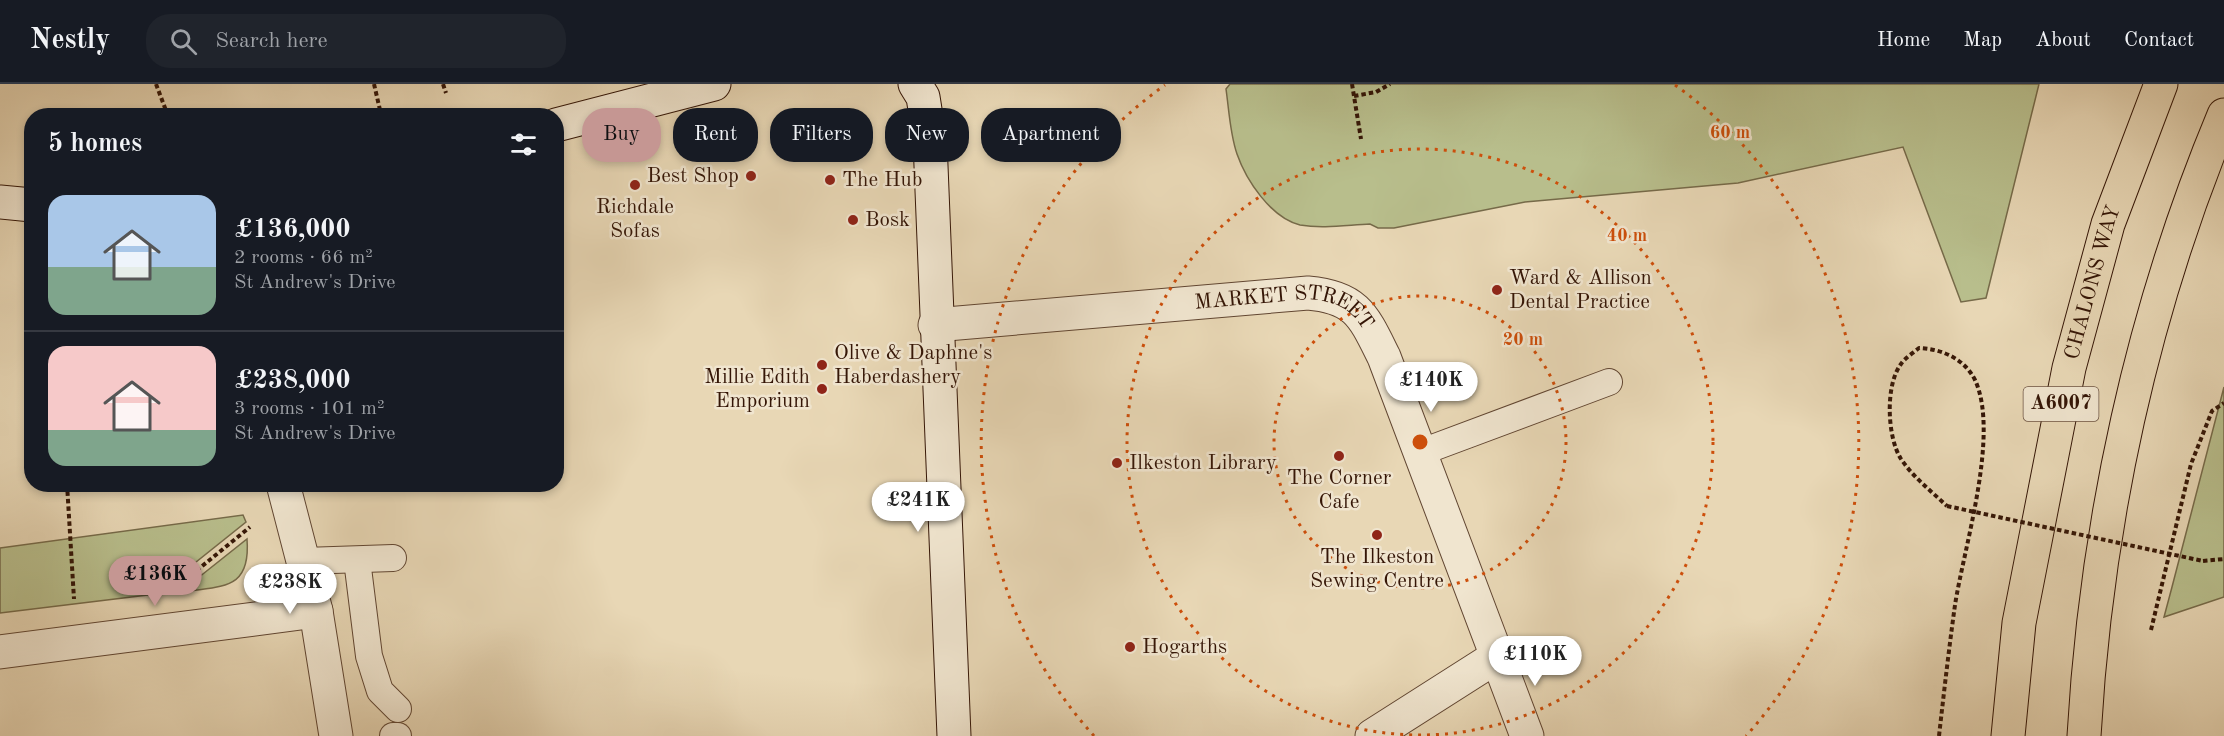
<!DOCTYPE html>
<meta charset="utf-8">
<style>
body{margin:0;font-family:"Old Standard TT",serif;background:#20242c;color:#f1f3f6;height:100vh;display:flex;flex-direction:column;font-size:22px;white-space:nowrap}
*{box-sizing:border-box;margin:0}
p{font-size:20px;color:#9ea1a6}
.icon{flex:none;width:33px;height:33px;fill:none;stroke:currentColor;stroke-width:2;stroke-linecap:round;stroke-linejoin:round}
.map{position:relative;flex:1;overflow:hidden}
.side{position:absolute;left:24px;top:24px;width:540px;height:384px;display:flex;flex-direction:column;background:#171b24;border-radius:24px;box-shadow:0 3px 9px #0003}
.side>*{flex:none}
.guide{position:absolute;left:582px;top:24px;width:570px;height:54px;display:flex;gap:12px}
.price{position:absolute;translate:-50% -51px;padding:0 14px;border-radius:21px;background:#fff;color:#222;font-size:20px;line-height:39px;filter:drop-shadow(0 2px 3px #0008)}
.price::after{content:'';position:absolute;left:50%;top:36px;width:18px;height:14px;margin-left:-9px;background:inherit;clip-path:polygon(0 0,100% 0,50% 100%)}
.price.active{background:#c59692;color:#111}
ul{padding:0;list-style:none}
li{display:flex;align-items:center;gap:18px;height:150px;padding:0 24px}
li+li{border-top:2px solid #363941}
li span{display:grid;place-items:center;flex:none;width:168px;height:120px;border-radius:18px;color:#555}
li>.icon{margin-inline-start:auto}
span .icon{width:72px;height:72px;fill:#fffc;stroke-width:1}
li b{font-size:26px}
h2{display:flex;justify-content:space-between;align-items:center;height:72px;padding:0 24px;font-size:26px}
.tag{padding:0 21px;border-radius:24px;background:#171b24;box-shadow:0 3px 9px #0003;font-size:21px;line-height:54px}
.tag.active{background:#c59692;color:#111}
header{display:flex;align-items:center;gap:36px;box-sizing:border-box;height:84px;padding:0 30px;background:#171b24;border-bottom:2px solid #363941}
header strong{font-size:28px}
nav{display:flex;gap:33px;margin-inline-start:auto;font-size:21px}
.search{width:420px;height:54px;background:#20242c;display:flex;align-items:center;gap:15px;box-sizing:border-box;padding:0 21px;border-radius:24px;color:#9ea1a6;font-size:22px}
.map>svg:first-child{display:block}
.green{fill:#b8be8c;stroke:#766a49;stroke-width:1.5}
.lines{fill:none;stroke-linecap:round;stroke-linejoin:round}
.lane-casing{stroke:#614632;stroke-width:28}
.street-casing{stroke:#614632;stroke-width:35}
.secondary-casing{stroke:#341506;stroke-width:35}
.primary-casing{stroke:#341506;stroke-width:35}
.path{stroke:#341506;stroke-width:4;stroke-dasharray:4.5 3;stroke-linecap:butt}
.lane{stroke:#f0e5cf;stroke-width:26}
.street{stroke:#f0e5cf;stroke-width:33}
.secondary{stroke:#f0e5cf;stroke-width:33}
.primary{stroke:#e8d7b5;stroke-width:33}
.path-bridge{stroke:#341506;stroke-width:4;stroke-dasharray:4.5 3;stroke-linecap:butt}
.ring{fill:none;stroke:#cd4f0b;stroke-width:3;stroke-dasharray:3 6}
.poi-dot{fill:#8f2418;stroke:#f0e5cf;stroke-width:2}
.labels{text-anchor:middle;dominant-baseline:central;stroke-width:5;stroke-linejoin:round;paint-order:stroke}
.shield{fill:#f0e5cf;stroke:#6c5342;stroke-width:1.5}
.shield-label{font-size:20px;font-weight:bold;fill:#341506}
.poi-label{font-size:21px;fill:#341506;stroke:#f0e5cf;text-anchor:start}
.street-label{font-size:21px;fill:#341506;stroke:#f0e5cf}
.centre{fill:#cd4f0b;stroke:#f0e5cf;stroke-width:3}
.ring-label{font-size:18px;text-anchor:middle;font-weight:bold;fill:#cd4f0b;stroke:#f0e5cf;stroke-width:5;stroke-linejoin:round;paint-order:stroke}
</style>
<header>
<strong>Nestly</strong>
<div class="search"><svg class="icon" aria-label="search" viewBox="0 0 24 24"><circle cx="10" cy="10" r="6"/><path d="M15 15l6 6"/></svg>Search here</div>
<nav><a>Home</a><a>Map</a><a>About</a><a>Contact</a></nav>
</header>
<div class="map">
<svg width="2224" height="652" viewBox="0 0 2224 652">
<rect width="100%" height="100%" fill="#e8d7b5"/>
<filter id="stains"><feTurbulence type="fractalNoise" baseFrequency=".00333" numOctaves="4"/><feColorMatrix values="0 0 0 0 .2 0 0 0 0 .09 0 0 0 0 .02 0 0 0 .5 -.17"/></filter>
<radialGradient id="worn" r=".72"><stop offset=".6" stop-color="#630" stop-opacity="0"/><stop offset="1" stop-color="#630" stop-opacity=".3"/></radialGradient>
<!-- green -->
<g class="green">
<path d="M1230,0H2039L1986,214L1961,218L1903,63L1738,99L1525,118L1394,144H1378L1370,140C1347,141 1323,145 1300,141C1271,134 1246,96 1237,70C1230,50 1229,26 1226,5Z"/>
<polygon points="2224,303 2224,513 2164,533 2172,503"/>
<polygon points="243,431 246,438 156,510 0,529 0,464"/>
<path d="M247,455C251,508 221,501 179,509Z"/>
</g>
<g class="lines">
<!-- lane casing -->
<g class="lane-casing">
<g id="lane">
<polyline points="1419,369 1609,298"/>
<polyline points="357,476 369,572 380,607 398,625"/>
<polyline points="304,477 393,474"/>
<polyline points="393,652 398,652"/>
</g>
</g>
<!-- street casing -->
<g class="street-casing">
<g id="street">
<path id="s1" d="M935,241L1308,209C1357,213 1364,233 1384,273L1527,652"/>
<polyline points="283,400 316,527 336,652"/>
<polyline points="0,568 316,527"/>
<polyline points="1372,652 1496,573"/>
</g>
</g>
<!-- secondary casing -->
<g class="secondary-casing">
<g id="secondary">
<polyline points="915,0 923,13 930,57 954,652"/>
<polyline points="556,41 714,0"/>
<polyline points="0,118 32,121"/>
</g>
</g>
<!-- primary casing -->
<g class="primary-casing">
<g id="primary">
<path id="s2" d="M2008,652L2019,539L2069,284L2108,140L2161,0"/>
<path d="M2084,652C2096,440 2142,227 2224,31"/>
</g>
</g>
<!-- path -->
<g class="path">
<polyline points="156,0 168,32"/>
<polyline points="374,0 380,26"/>
<polyline points="443,0 446,9"/>
<polyline points="1352,0 1361,55"/>
<polyline points="1354,12 1376,8 1390,0"/>
<polyline points="67,400 74,515"/>
<polyline points="2203,477 2224,475"/>
<polyline points="179,501 250,443"/>
<polyline points="2151,546 2191,380 2212,327 2224,319"/>
<path d="M1939,652C1944,608 1949,564 1955,521C1964,463 2000,350 1975,296C1964,274 1941,265 1919,264C1913,269 1905,274 1901,280C1885,301 1887,353 1901,375C1913,393 1931,407 1947,422"/>
</g>
<!-- lane -->
<use href="#lane" class="lane"/>
<!-- street -->
<use href="#street" class="street"/>
<!-- secondary -->
<use href="#secondary" class="secondary"/>
<!-- primary -->
<use href="#primary" class="primary"/>
<!-- path-bridge -->
<polyline class="path-bridge" points="1947,422 2203,477"/>
</g>
<!-- distance rings -->
<g class="ring">
<circle cx="1420" cy="358" r="146"/>
<circle cx="1420" cy="358" r="293"/>
<path d="M1094 652A439 439 0 0 1 1165 1M1675 1A439 439 0 0 1 1746 652"/>
</g>
<!-- markers -->
<g class="poi-dot">
<circle cx="751" cy="92" r="6"/>
<circle cx="830" cy="96" r="6"/>
<circle cx="635" cy="101" r="6"/>
<circle cx="853" cy="136" r="6"/>
<circle cx="1497" cy="206" r="6"/>
<circle cx="822" cy="281" r="6"/>
<circle cx="822" cy="305" r="6"/>
<circle cx="1339" cy="372" r="6"/>
<circle cx="1117" cy="379" r="6"/>
<circle cx="1377" cy="451" r="6"/>
<circle cx="1130" cy="563" r="6"/>
</g>
<g class="labels">
<!-- shield labels -->
<rect class="shield" x="2023.5" y="303" width="75" height="34" rx="4.5"/>
<g class="shield-label">
<text x="2061" y="320">A6007</text>
</g>
<!-- poi labels -->
<g class="poi-label">
<text x="739" y="92" text-anchor="end">Best Shop</text>
<text x="842" y="96">The Hub</text>
<text x="635" y="123" text-anchor="middle">Richdale<tspan x="635" dy="24">Sofas</tspan></text>
<text x="865" y="136">Bosk</text>
<text x="1509" y="194">Ward &amp; Allison<tspan x="1509" dy="24">Dental Practice</tspan></text>
<text x="834" y="269">Olive &amp; Daphne's<tspan x="834" dy="24">Haberdashery</tspan></text>
<text x="810" y="293" text-anchor="end">Millie Edith<tspan x="810" dy="24">Emporium</tspan></text>
<text x="1129" y="379">Ilkeston Library</text>
<text x="1339" y="394" text-anchor="middle">The Corner<tspan x="1339" dy="24">Cafe</tspan></text>
<text x="1377" y="473" text-anchor="middle">The Ilkeston<tspan x="1377" dy="24">Sewing Centre</tspan></text>
<text x="1142" y="563">Hogarths</text>
</g>
<!-- street labels -->
<g class="street-label">
<text stroke="none"><textPath href="#s2" startOffset="462">CHALONS WAY</textPath></text>
<text stroke="none"><textPath href="#s1" startOffset="354">MARKET STREET</textPath></text>
</g>
</g>
<circle cx="1420" cy="358" r="9" class="centre"/>
<g class="ring-label">
<text x="1730" y="54">60 m</text>
<text x="1627" y="157">40 m</text>
<text x="1523" y="261">20 m</text>
</g>
<rect width="100%" height="100%" filter="url(#stains)"/>
<rect width="100%" height="100%" fill="url(#worn)"/>
</svg>
<b class="price" style="left:1431px;top:329px">£140K</b>
<b class="price" style="left:918px;top:449px">£241K</b>
<b class="price active" style="left:155px;top:523px">£136K</b>
<b class="price" style="left:290px;top:531px">£238K</b>
<b class="price" style="left:1535px;top:603px">£110K</b>
<div class="guide">
<a class="tag active">Buy</a>
<a class="tag">Rent</a>
<a class="tag">Filters</a>
<a class="tag">New</a>
<a class="tag">Apartment</a>
</div>
<section class="side">
<h2>5 homes<svg class="icon" aria-label="filters" viewBox="0 0 24 24"><path d="M4 7h16M4 17h16"/><circle cx="9" cy="7" r="2"/><circle cx="15" cy="17" r="2"/></svg></h2>
<ul>
<li><span style="background:linear-gradient(#a9c7e8 60%,#7fa58c 0)"><svg class="icon" aria-label="home" viewBox="0 0 24 24"><path d="M3 11l9-7 9 7M6 9v11h12V9"/></svg></span><div><b>£136,000</b><p>2 rooms · 66 m²</p><p>St Andrew's Drive</p></div></li>
<li><span style="background:linear-gradient(#f6c9c9 70%,#7fa58c 0)"><svg class="icon" aria-label="home" viewBox="0 0 24 24"><path d="M3 11l9-7 9 7M6 9v11h12V9"/></svg></span><div><b>£238,000</b><p>3 rooms · 101 m²</p><p>St Andrew's Drive</p></div></li>
</ul>
</section>
</div>
